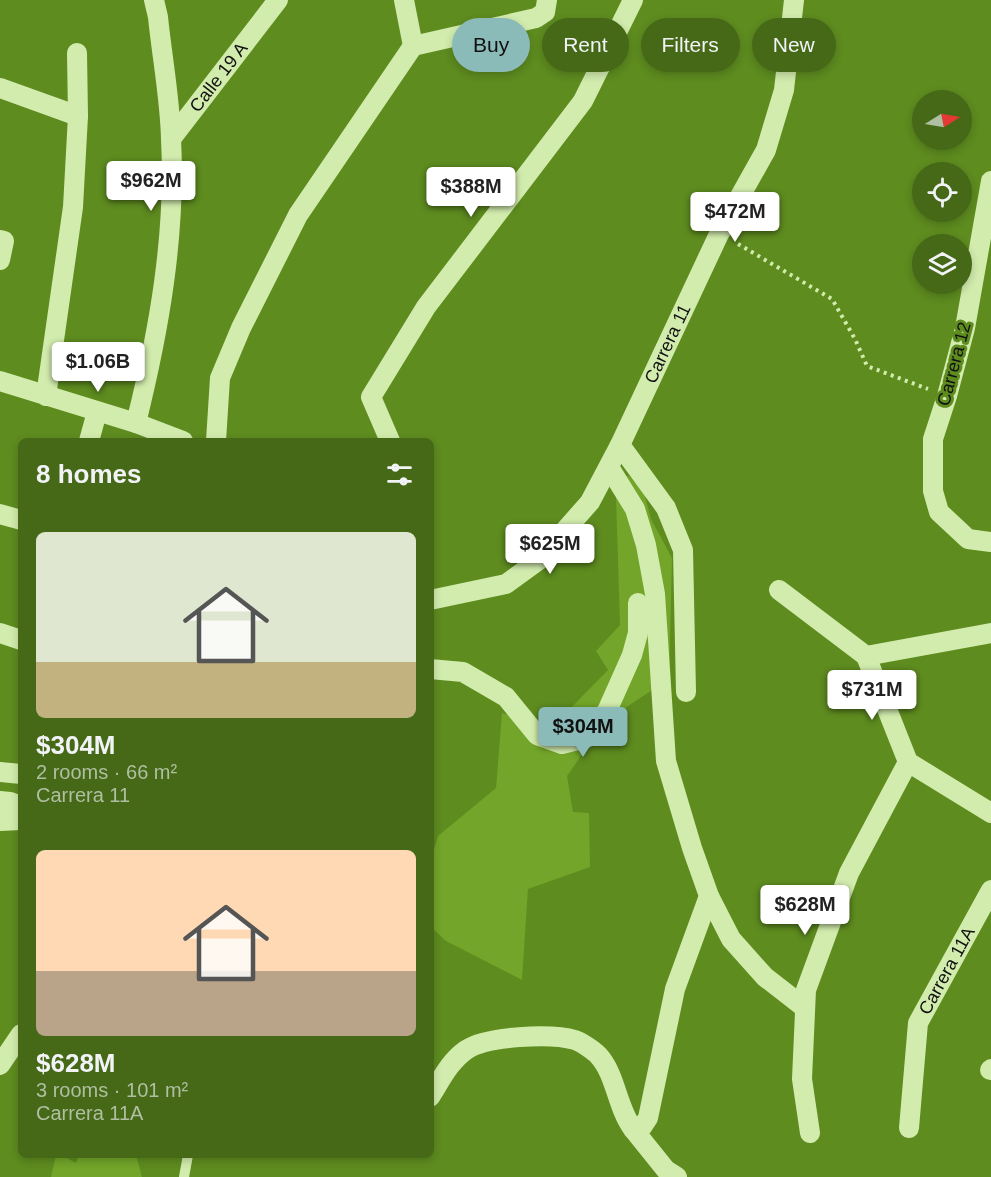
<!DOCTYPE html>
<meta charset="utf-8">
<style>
body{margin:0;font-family:Helvetica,sans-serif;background:#4d6f20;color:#f1f3f6;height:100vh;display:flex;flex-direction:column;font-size:22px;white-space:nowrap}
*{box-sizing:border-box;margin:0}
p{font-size:20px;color:#b0bfa1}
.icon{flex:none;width:33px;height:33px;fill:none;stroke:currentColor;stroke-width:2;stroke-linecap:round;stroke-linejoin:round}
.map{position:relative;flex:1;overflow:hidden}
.sheet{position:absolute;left:18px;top:438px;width:416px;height:720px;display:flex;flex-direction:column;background:#466917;border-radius:9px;box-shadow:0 3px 9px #0003}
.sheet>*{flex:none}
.hud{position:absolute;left:452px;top:18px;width:448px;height:54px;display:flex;gap:12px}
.needle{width:39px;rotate:79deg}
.fabs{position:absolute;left:912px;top:90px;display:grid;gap:12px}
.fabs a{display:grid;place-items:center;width:60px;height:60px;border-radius:50%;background:#466917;box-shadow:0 3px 9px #0003;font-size:30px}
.price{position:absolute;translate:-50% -51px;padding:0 14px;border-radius:6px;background:#fff;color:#222;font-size:20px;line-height:39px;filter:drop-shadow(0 2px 3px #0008)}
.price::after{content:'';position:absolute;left:50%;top:36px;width:18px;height:14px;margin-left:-9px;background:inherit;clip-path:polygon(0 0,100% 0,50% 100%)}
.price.current{background:#8bbbb9;color:#111}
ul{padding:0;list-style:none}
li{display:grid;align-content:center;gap:12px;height:318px;padding:0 18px}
li span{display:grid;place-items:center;height:186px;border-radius:9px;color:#555}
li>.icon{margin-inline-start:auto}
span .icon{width:108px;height:108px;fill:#fffc;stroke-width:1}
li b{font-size:26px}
h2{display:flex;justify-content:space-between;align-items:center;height:72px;padding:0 18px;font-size:26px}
.pill{padding:0 21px;border-radius:27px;background:#466917;box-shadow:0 3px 9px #0003;font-size:21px;line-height:54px}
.pill.current{background:#8bbbb9;color:#111}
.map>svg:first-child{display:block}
.green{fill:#72a529}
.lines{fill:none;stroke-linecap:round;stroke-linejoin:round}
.path{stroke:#d2ecad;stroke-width:4;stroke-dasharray:3 4.5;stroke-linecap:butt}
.service{stroke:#d2ecad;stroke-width:10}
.minor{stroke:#d2ecad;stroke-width:20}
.labels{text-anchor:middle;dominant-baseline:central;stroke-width:6;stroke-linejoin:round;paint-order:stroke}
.street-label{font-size:18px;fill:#111;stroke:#5e8c1f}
</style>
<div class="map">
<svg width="991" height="1177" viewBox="0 0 991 1177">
<rect width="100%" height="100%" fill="#5e8c1f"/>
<!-- green -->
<g class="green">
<polygon points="628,475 644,492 651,519 672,558 669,679 628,706 594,737 567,776 573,812 589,813 590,867 528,889 522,980 446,941 431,927 430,863 438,836 496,788 502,713 535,723 561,718 608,670 596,651 620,625 616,498"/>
<polygon points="56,1155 61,1155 76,1163 79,1155 136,1155 142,1177 51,1177"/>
</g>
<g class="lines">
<!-- path -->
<polyline class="path" points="738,244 832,299 855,339 867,366 928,389"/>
<!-- service -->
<polyline class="service" points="184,1177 188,1155"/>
<!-- minor -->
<g class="minor">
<polyline points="404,0 413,46"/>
<polyline points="0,88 78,116"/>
<path id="s1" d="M171,139L278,0"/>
<polyline points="991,181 965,328 947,396 933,439 933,491 939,512 968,539 991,542"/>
<polyline points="0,240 4,241 0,260"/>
<polyline points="0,381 136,423 183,441"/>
<polyline points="46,396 73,207 78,116 77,53"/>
<path d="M136,423C159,331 176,235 171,139C170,98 162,57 158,17L154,0"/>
<polyline points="89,441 97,412"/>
<polyline points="216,441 220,378 241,328 298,215 413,46 536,18 545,12 547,0"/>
<polyline points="390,441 371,397 426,307 583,101 633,0"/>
<polyline points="620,445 666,508 683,550 686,692"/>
<polyline points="0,514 21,520"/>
<polyline points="779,590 866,656 908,762 991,813"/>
<path id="s2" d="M430,600L506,584L539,560L590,502L620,445L719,234L766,150L784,90L794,0"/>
<polyline points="0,633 21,640"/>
<polyline points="866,656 991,633"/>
<polyline points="430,669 463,672 506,697 537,735 562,744 586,738 607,711 632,655 638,633 638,603"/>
<polyline points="0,772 21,774"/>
<polyline points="0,801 10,802 21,806"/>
<polyline points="0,821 21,820"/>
<polyline points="709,896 731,939 765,977 805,1008"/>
<polyline points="0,1065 21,1034"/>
<polyline points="990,1070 991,1069"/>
<path d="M430,1097C441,1080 449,1062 466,1050C486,1036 551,1033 575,1040C581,1042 593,1050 598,1055C616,1074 617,1108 633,1129L642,1127L648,1118L675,989L709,896L692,848L666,761L655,594L646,545L635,509L609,467"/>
<path id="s3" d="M909,1128L918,1023L991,890"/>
<polyline points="633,1129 666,1170 677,1177"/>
<polyline points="810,1133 802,1079 806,990 849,873 908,762"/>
</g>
</g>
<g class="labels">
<!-- street labels -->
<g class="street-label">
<text stroke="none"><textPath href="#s1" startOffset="78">Calle 19 A</textPath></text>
<text stroke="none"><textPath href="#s2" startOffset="372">Carrera 11</textPath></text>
<text transform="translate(954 364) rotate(-75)">Carrera 12</text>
<text stroke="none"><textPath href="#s3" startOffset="165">Carrera 11A</textPath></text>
</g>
</g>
</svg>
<div class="fabs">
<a><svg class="needle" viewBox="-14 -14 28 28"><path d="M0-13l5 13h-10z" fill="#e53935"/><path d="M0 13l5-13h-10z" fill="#b0bfa1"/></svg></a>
<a><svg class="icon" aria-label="locate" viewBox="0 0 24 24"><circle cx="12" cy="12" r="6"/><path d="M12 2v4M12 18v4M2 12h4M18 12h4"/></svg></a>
<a><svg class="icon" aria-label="layers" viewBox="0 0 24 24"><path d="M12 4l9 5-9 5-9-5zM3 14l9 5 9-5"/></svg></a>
</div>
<b class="price" style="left:151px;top:212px">$962M</b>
<b class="price" style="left:471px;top:218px">$388M</b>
<b class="price" style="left:735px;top:243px">$472M</b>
<b class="price" style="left:98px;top:393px">$1.06B</b>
<b class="price" style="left:550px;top:575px">$625M</b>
<b class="price" style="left:872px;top:721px">$731M</b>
<b class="price current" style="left:583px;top:758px">$304M</b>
<b class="price" style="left:805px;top:936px">$628M</b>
<div class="hud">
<a class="pill current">Buy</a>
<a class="pill">Rent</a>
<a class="pill">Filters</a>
<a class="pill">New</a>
</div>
<section class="sheet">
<h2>8 homes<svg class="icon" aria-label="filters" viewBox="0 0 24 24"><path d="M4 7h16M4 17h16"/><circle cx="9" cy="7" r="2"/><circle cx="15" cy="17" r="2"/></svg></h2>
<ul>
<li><span style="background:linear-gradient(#dfe7d0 70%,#c2b280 0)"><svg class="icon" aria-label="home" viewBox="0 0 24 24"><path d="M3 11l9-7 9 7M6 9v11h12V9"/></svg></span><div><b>$304M</b><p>2 rooms · 66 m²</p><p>Carrera 11</p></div></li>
<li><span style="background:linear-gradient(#ffd9b3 65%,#b9a48a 0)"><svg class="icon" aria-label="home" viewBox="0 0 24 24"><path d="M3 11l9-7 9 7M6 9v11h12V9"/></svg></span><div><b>$628M</b><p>3 rooms · 101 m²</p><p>Carrera 11A</p></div></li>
</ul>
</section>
</div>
